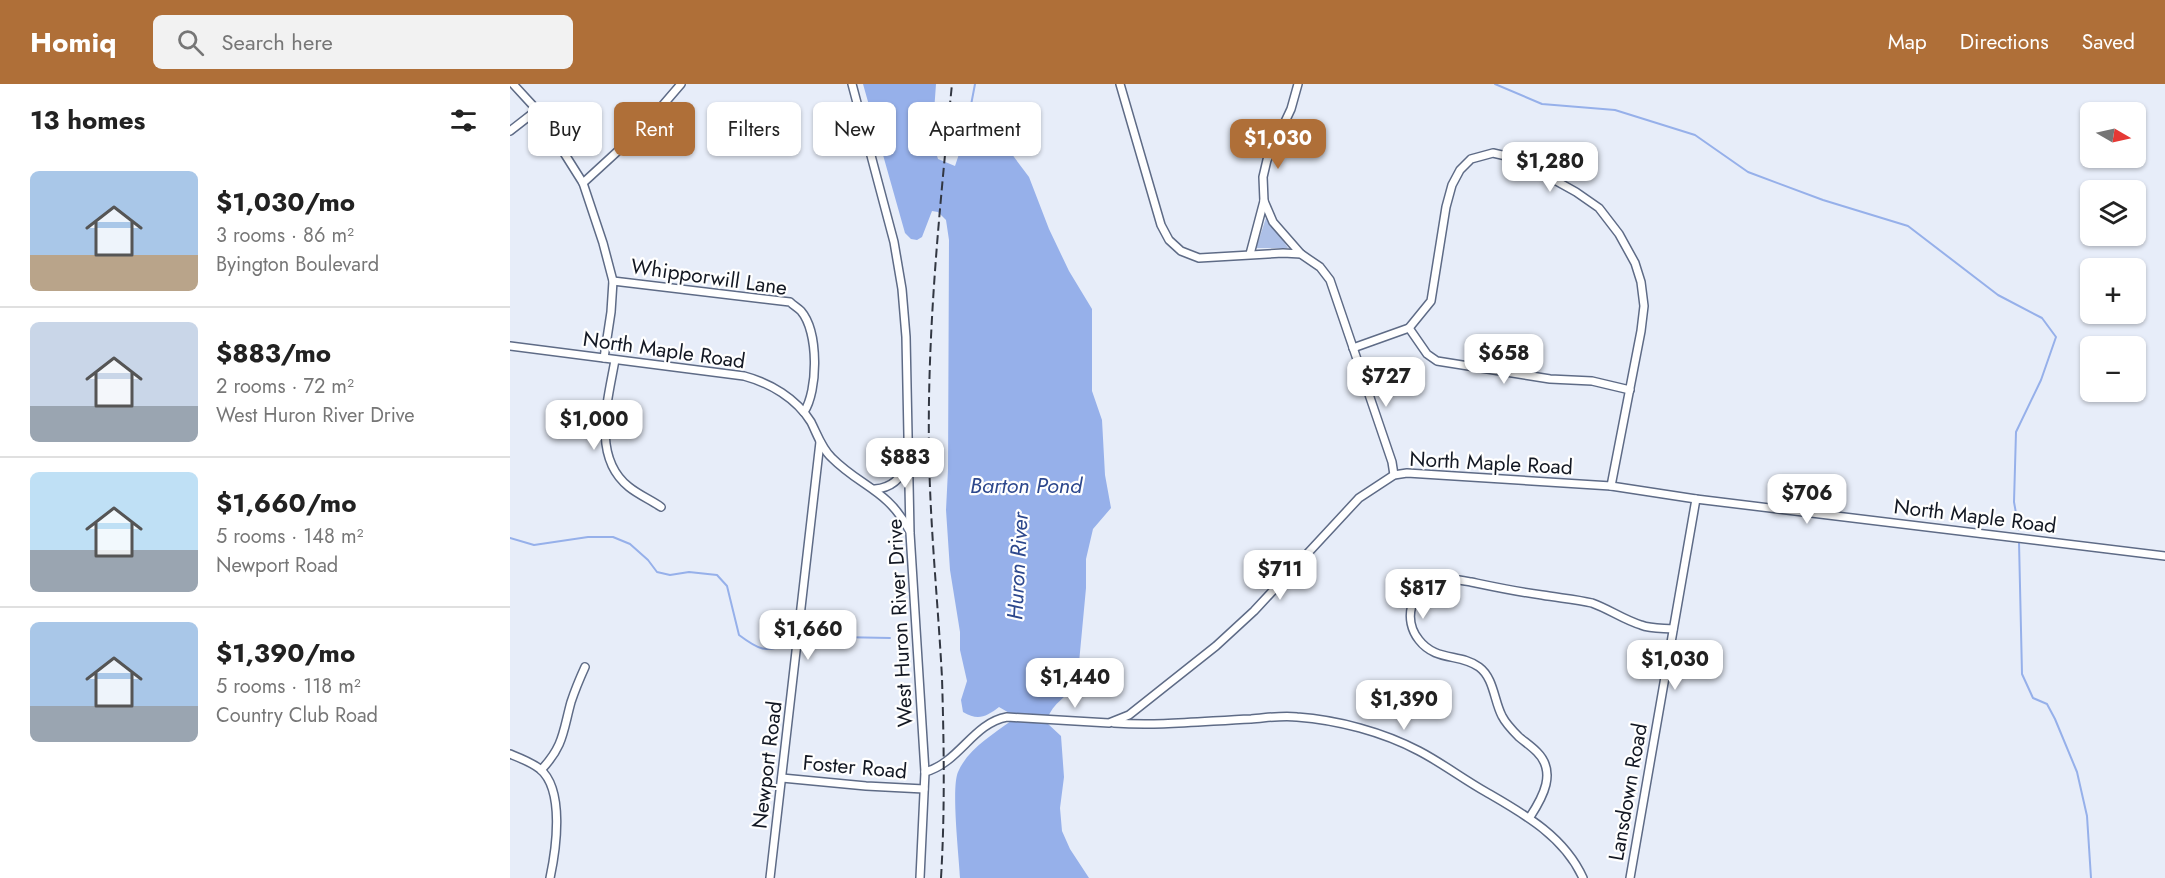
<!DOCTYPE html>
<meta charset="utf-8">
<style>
body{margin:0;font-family:Jost,sans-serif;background:#f2f2f2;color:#222;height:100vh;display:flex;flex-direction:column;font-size:22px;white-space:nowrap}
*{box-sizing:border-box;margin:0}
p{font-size:20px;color:#767676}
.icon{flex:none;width:33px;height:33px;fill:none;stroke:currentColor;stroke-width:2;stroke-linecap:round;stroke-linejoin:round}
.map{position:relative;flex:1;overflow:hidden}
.drawer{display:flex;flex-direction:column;background:#fff;width:510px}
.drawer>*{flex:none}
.top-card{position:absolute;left:18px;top:18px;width:570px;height:54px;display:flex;gap:12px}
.needle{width:39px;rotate:99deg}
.buttons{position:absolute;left:1570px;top:18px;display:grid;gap:12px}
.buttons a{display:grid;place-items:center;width:66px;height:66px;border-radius:9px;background:#fff;box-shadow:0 2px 4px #0004;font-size:30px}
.price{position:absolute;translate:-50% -51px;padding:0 14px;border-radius:12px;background:#fff;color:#222;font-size:20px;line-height:39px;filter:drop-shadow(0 2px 3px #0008)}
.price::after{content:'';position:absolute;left:50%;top:36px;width:18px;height:14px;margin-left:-9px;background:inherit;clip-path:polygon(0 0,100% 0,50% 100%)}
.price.selected{background:#af6f38;color:#fff}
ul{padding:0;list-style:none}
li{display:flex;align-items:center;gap:18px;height:150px;padding:0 30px}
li+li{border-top:2px solid #e0e0e0}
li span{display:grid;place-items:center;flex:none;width:168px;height:120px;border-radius:9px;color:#555}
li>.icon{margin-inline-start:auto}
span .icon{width:72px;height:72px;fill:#fffc;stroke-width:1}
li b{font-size:26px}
h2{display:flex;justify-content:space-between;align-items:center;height:72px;padding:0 30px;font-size:26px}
.tag{padding:0 21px;border-radius:9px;background:#fff;box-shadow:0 2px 4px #0004;font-size:21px;line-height:54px}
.tag.selected{background:#af6f38;color:#fff}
header{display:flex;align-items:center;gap:36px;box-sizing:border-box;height:84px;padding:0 30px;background:#af6f38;color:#fff}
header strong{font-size:28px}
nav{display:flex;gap:33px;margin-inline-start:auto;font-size:21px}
.search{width:420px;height:54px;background:#f2f2f2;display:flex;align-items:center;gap:15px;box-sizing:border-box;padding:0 21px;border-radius:9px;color:#767676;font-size:22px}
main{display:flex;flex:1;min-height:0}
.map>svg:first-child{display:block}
.green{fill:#adc0e7}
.water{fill:#96b0ea}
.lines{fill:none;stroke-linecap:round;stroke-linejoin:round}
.stream{stroke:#96b0ea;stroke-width:2}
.minor-casing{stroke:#5e6b86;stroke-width:10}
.minor{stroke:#fff;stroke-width:7}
.rail{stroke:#323742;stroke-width:2;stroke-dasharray:9 4.5;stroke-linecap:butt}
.labels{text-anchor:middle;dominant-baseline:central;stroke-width:4.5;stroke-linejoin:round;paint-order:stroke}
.street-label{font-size:21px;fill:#131823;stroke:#fff}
.water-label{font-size:22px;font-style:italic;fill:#2d488d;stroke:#fff}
</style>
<header>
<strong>Homiq</strong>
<div class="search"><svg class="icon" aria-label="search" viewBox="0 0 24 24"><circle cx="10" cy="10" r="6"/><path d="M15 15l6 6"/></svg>Search here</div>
<nav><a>Map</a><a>Directions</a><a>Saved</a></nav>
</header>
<main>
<section class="drawer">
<h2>13 homes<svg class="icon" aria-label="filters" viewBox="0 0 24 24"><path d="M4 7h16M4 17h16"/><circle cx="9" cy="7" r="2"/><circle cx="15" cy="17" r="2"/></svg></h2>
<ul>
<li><span style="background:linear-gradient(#a9c7e8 70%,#b9a48a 0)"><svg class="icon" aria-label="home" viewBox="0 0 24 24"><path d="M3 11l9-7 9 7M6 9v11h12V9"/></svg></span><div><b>$1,030/mo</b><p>3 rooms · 86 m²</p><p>Byington Boulevard</p></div></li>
<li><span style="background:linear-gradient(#c9d6e8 70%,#9aa5b1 0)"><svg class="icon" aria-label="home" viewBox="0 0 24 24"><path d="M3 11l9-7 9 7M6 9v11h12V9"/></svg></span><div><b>$883/mo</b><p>2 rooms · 72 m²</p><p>West Huron River Drive</p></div></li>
<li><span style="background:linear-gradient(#bfe0f5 65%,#9aa5b1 0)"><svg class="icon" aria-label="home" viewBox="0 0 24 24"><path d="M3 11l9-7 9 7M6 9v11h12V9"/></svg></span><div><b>$1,660/mo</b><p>5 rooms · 148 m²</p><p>Newport Road</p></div></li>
<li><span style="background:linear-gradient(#a9c7e8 70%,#9aa5b1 0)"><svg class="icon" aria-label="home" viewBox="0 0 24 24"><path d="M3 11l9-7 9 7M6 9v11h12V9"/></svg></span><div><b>$1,390/mo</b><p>5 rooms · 118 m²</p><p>Country Club Road</p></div></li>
</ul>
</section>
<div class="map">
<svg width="1655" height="794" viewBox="0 0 1655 794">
<rect width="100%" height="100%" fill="#e7edf9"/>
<!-- green -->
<polygon class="green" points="756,134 758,134 778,164 746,164"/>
<!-- water -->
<path class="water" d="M353,0H426L422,56L428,75L445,82L453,58V35L461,19L479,32L492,57L519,93L539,145L559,187L582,225V307L592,336L595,391L601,424L583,445L576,475V504L567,600C557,613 539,621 537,639L551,652L554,693L550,724L552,747L560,765L579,794H450C449,772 441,704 448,688C458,665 482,651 501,637V630L489,623C476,633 468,637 453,628L451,616L457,597L450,566V548L440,486L436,426L438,386L439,156L436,136L428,128L422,127L412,153L407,156L401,155L395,149Z"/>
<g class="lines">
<!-- stream -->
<g class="stream">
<polyline points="985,0 1032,20 1105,26 1185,51 1238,88 1313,116 1398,142 1488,211 1532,234 1546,253 1531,296 1506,348 1504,418 1509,446"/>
<polyline points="461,21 465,0"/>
<path d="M0,454L24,461L78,453H103L120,460L138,476L147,488L160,491L179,488L207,491L217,502L229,551C249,566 255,569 278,560"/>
<polyline points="1509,458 1512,590 1523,614 1537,620 1545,635 1567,688 1577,732 1581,794"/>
<polyline points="301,547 328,553 380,554"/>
</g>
<!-- minor casing -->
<g class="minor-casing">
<g id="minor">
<polyline points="3,0 27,26 73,99 93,159 103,197 101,228 94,274"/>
<polyline points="342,0 384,158 392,205 396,253 400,449 415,688 410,794"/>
<polyline points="610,0 651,141 659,156 671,167 689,174 773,169 791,170 810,183 820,196 882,378 884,391"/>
<polyline points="0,47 27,26"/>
<polyline points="73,99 134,43 171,0"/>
<polyline points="754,117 763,138 791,170"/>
<polyline points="740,170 754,117 753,93 757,76 781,25 788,0"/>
<path d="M103,197L280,218C283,221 288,224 291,227C309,248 308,307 294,328"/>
<polyline points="899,244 917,270 927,277 1040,295 1082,297 1120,306"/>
<path d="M0,262L234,292C260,299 286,314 301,338C307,350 312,365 322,374C351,403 378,406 399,446"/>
<polyline points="843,264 899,244 921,217 936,123 942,101 950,86 961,75 983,69 1005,74 1066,108 1089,124 1109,150 1125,179 1131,198 1134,222 1131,247 1101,402"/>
<path d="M105,276C98,316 81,373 119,403C129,411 141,416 151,423"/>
<path d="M365,405C382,404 392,394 398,378"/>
<path d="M604,639C650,642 695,637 741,635C756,634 772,631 787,633C828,636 873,648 909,667C932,679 953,695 976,708C1014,730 1054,752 1073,794"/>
<path d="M0,670C10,674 21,678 30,685C55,706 46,766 40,794"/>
<path d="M31,686C54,662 53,647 61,618C65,606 70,594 75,583"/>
<path d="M415,688C449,679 463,639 497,633L599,639L619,631L706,562L744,527L849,414L884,391L897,389L1101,402L1186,415L1655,472"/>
<polyline points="272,694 356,702 414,705"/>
<path d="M1020,733C1033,713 1047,688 1027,668C1021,662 1015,658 1009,653C1003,647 996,640 992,632C984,617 984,594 969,583C950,569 926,578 909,556C893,536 900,506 925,497C936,493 950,496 961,498C985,503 1008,508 1032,511C1049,514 1065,515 1082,519C1099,525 1114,536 1131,541C1141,545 1153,544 1163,545"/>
<polyline points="260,794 310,358"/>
<polyline points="1120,794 1186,415"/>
</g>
</g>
<!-- minor -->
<use href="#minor" class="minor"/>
<!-- rail -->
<path class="rail" d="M431,794C435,728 434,661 432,594C428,518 420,443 419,367C417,246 430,121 442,0"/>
</g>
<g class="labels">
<!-- street labels -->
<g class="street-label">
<text transform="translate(199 193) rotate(8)">Whipporwill Lane</text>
<text transform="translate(154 266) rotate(8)">North Maple Road</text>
<text transform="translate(981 379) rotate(3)">North Maple Road</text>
<text transform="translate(1465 432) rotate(7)">North Maple Road</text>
<text transform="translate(390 539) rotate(-93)">West Huron River Drive</text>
<text transform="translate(257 681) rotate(-83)">Newport Road</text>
<text transform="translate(345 683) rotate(5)">Foster Road</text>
<text transform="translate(1118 708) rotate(-80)">Lansdown Road</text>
</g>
<!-- water labels -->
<g class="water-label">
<text x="516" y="401">Barton Pond</text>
<text transform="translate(507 482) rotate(-87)">Huron River</text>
</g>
</g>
</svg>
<div class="buttons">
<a><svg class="needle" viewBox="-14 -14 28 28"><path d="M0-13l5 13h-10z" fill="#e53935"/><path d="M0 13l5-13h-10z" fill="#767676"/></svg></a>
<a><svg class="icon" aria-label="layers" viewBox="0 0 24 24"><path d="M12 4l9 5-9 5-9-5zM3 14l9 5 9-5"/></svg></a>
<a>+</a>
<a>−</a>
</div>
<b class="price selected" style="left:768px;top:86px">$1,030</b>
<b class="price" style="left:1040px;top:109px">$1,280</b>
<b class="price" style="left:994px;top:301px">$658</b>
<b class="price" style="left:876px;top:324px">$727</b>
<b class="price" style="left:84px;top:367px">$1,000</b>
<b class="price" style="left:395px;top:405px">$883</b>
<b class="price" style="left:1297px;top:441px">$706</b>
<b class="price" style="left:770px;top:517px">$711</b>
<b class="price" style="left:913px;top:536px">$817</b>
<b class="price" style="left:298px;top:577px">$1,660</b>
<b class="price" style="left:1165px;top:607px">$1,030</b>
<b class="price" style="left:565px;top:625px">$1,440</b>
<b class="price" style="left:894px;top:647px">$1,390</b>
<div class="top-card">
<a class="tag">Buy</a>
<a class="tag selected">Rent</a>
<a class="tag">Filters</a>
<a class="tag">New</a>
<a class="tag">Apartment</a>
</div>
</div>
</main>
